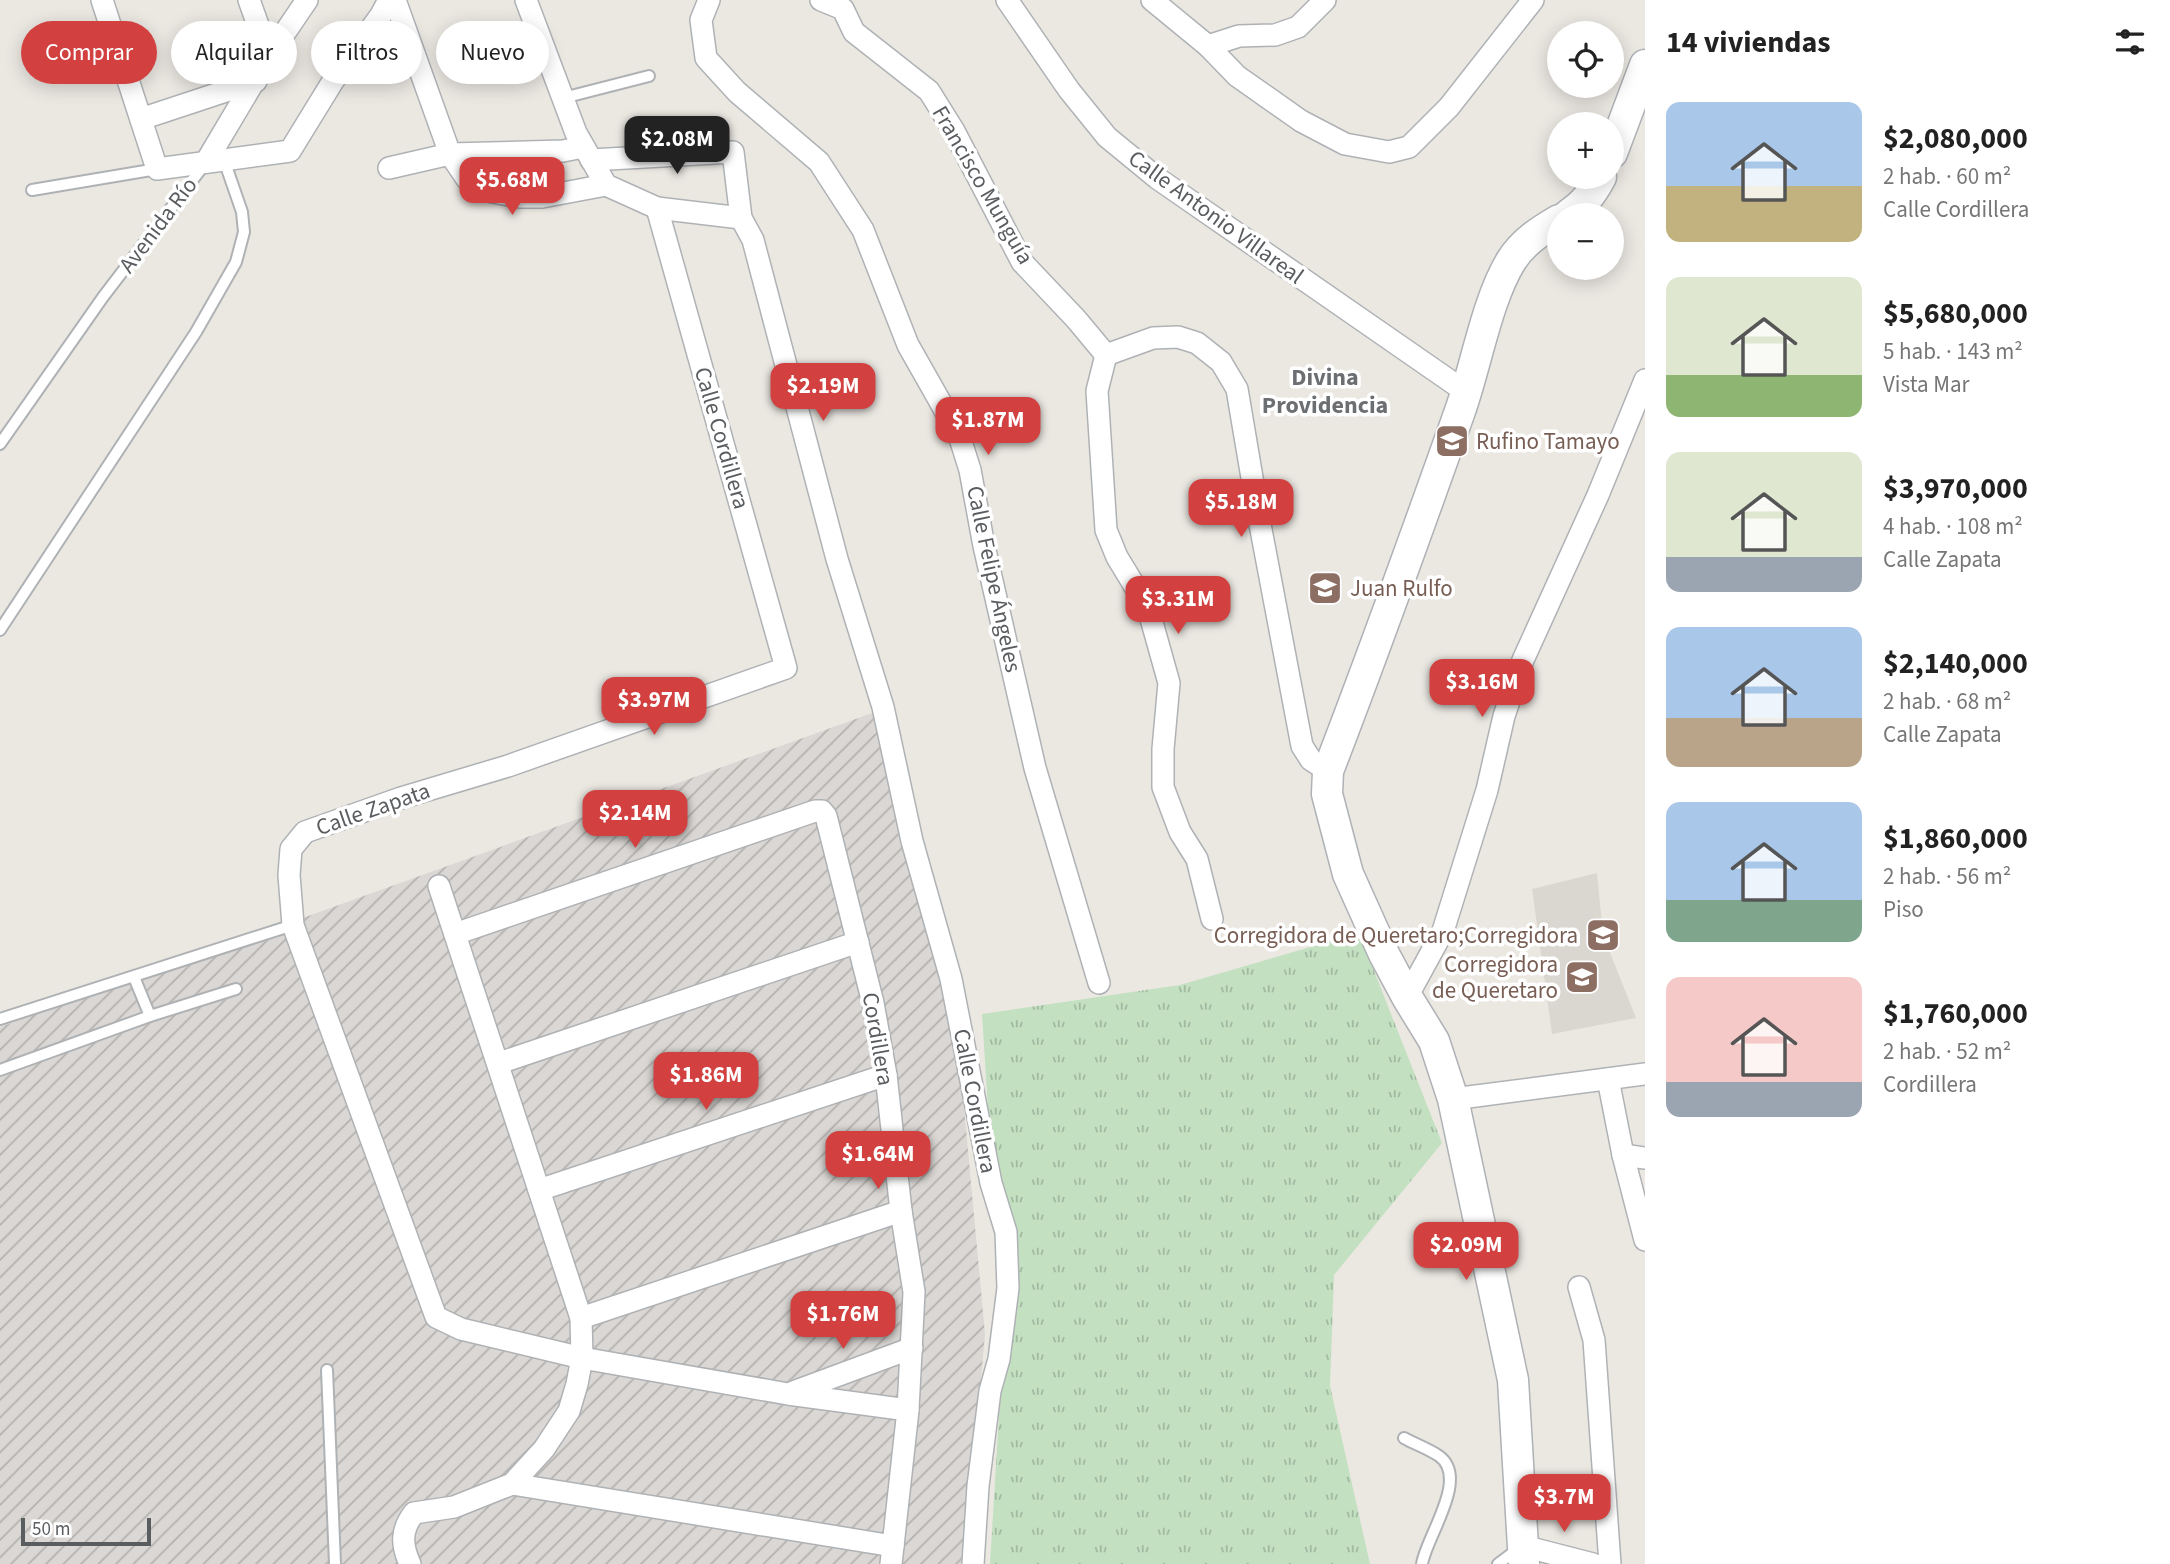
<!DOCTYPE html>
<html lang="es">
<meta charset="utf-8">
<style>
body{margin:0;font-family:"Source Sans 3",sans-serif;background:#f6f6f6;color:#222;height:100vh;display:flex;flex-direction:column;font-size:26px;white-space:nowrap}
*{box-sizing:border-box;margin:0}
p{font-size:23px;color:#767676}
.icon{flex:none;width:38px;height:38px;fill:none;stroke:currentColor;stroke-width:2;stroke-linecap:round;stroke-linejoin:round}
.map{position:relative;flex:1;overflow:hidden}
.side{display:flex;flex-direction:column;background:#fff;width:525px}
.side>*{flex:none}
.top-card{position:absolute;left:21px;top:21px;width:665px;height:63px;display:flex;gap:14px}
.buttons{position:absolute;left:1547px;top:21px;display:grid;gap:14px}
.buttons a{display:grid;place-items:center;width:77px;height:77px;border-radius:50%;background:#fff;box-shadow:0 4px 18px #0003;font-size:35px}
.scale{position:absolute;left:21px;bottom:18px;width:130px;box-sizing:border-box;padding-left:7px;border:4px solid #5a5d60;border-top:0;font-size:19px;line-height:24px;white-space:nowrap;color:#5a5d60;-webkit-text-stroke:5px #fff;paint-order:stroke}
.price{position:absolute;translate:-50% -60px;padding:0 16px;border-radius:14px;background:#d24040;color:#fff;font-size:23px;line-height:46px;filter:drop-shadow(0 2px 4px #0008)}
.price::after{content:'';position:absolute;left:50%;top:42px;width:21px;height:16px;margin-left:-10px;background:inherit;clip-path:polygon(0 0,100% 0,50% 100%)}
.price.active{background:#222;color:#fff}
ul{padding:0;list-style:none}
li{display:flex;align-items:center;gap:21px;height:175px;padding:0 21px}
li span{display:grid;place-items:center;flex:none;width:196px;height:140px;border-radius:14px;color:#555}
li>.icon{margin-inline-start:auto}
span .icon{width:84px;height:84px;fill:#fffc;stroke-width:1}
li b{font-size:30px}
h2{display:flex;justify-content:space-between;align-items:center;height:84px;padding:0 21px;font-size:30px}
.chip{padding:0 24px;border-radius:32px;background:#fff;box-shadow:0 4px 18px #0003;font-size:24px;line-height:63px}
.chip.active{background:#d24040;color:#fff}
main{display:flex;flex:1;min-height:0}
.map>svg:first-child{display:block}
.industrial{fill:url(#industrial-furrows)}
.education{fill:#dad7d0}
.grass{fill:url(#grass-tufts)}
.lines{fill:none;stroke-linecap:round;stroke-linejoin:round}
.service-casing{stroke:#afb2b5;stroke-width:14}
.minor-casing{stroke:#afb2b5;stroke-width:24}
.secondary-casing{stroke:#aeb1b5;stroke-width:33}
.service{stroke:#fff;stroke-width:10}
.minor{stroke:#fff;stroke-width:21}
.secondary{stroke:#fff;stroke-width:30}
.labels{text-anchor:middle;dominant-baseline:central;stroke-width:7;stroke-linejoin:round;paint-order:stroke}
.street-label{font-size:23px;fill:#5a5d60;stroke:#fff}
.education-label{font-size:23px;fill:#785e54;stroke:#fff;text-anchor:start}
.neighbourhood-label{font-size:24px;font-weight:bold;fill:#6b6f72;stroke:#fff}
</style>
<main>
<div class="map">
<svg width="1645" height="1564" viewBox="0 0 1645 1564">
<defs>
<pattern id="industrial-furrows" width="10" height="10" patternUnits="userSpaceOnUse" patternTransform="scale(1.75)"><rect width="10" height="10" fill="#dad7d4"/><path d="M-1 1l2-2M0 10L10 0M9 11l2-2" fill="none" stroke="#b4b2af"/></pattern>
<pattern id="grass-tufts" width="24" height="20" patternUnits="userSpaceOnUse" patternTransform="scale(1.75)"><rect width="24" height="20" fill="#c3e0c1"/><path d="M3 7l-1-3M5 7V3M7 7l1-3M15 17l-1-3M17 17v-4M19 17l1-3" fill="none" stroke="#a1b9a0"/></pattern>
</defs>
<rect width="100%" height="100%" fill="#ebe8e2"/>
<!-- industrial -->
<polygon class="industrial" points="875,712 956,1021 985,1334 964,1564 0,1564 0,1027"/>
<!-- education -->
<polygon class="education" points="1597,873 1603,935 1636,1018 1552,1034 1532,889"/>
<!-- grass -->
<polygon class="grass" points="1359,933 1442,1143 1334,1275 1330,1386 1370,1564 990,1564 1003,1348 982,1014 1180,985"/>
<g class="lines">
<!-- service casing -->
<g class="service-casing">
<g id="service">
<polyline points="563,98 649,76"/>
<polyline points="32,190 157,169"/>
<polyline points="0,444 103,297 204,165"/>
<polyline points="0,630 196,332 236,262 244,232 242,212 224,160"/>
<polyline points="134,977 150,1016 236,989"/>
<polyline points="0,1019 293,925"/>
<polyline points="0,1070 150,1016"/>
<polyline points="327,1370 335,1564"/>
<path d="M1404,1438C1415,1444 1429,1449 1439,1456C1470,1478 1426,1537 1422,1564"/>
<polyline points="1498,1564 1518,1549"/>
</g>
</g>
<!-- minor casing -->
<g class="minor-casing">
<g id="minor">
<polyline points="102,0 157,169 290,151 333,81 381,15 389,0"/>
<polyline points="249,0 269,56"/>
<polyline points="395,0 450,154 467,179 487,191 520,197 542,197 606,185"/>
<polyline points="526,0 576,133 606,185 657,208 741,218"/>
<polyline points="709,0 701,20 706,58 737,92 819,162 863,230 908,345 959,435 970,470 984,546 1035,768 1099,983"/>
<polyline points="821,0 843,9 854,32 929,91 954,131 1022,262 1076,319 1106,355"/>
<polyline points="1007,0 1069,90 1107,137 1157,178 1466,392"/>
<polyline points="1152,0 1208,46 1237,76 1301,121 1345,144 1389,152 1409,147 1449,107 1533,0"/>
<polyline points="1208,46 1239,36 1275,35 1298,27 1325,0"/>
<polyline points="141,119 256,81"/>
<polyline points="591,160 733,152 741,218 753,240 837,559 883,707 912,841 951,979 991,1183 1006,1232 1008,1288 999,1359 990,1391 978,1486 973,1564"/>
<polyline points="206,162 269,56 307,0"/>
<polyline points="389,168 450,154 563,151 583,147"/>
<polyline points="657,208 786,668 508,766 401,798 305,832 291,849 289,875 293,925 436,1317 461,1329 582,1358 788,1394 908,1410"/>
<polyline points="1106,355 1097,391 1106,530 1117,557 1148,608 1169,683 1163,749 1163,787 1180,832 1197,859 1212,919"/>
<polyline points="1106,355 1153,338 1178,337 1197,343 1221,362 1237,389 1259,519 1302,746 1311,760 1328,771"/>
<polyline points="455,934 815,811 822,811 826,816 873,1003 886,1075 901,1211 914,1292 908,1410 891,1564"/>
<polyline points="1407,997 1443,931 1487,790 1504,716 1523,660 1598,495 1645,380"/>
<polyline points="499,1063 858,942"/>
<polyline points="1608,1079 1623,1155 1645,1240"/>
<polyline points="1453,1099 1645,1074"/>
<polyline points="1623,1155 1645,1158"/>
<polyline points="539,1190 886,1075"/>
<polyline points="1579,1287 1594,1340 1610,1564"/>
<polyline points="581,1318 901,1211"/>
<polyline points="793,1392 912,1348"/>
<polyline points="512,1484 893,1546"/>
<polyline points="1523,1546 1593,1564"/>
<path d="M410,1564C401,1544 401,1530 414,1513L454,1507L512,1484L544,1449L569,1411L577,1384L582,1358L581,1318L439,886"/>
</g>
</g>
<!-- secondary casing -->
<g class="secondary-casing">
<g id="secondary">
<polyline points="1612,153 1645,65"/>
<path d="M1568,215C1584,204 1592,194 1601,177"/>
<path d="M1524,1564L1513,1380L1453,1099L1434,1041L1407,997L1384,954L1348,874L1327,794L1328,771C1374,652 1417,532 1460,411C1476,366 1487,300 1511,261C1523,242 1540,231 1559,220"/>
</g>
</g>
<!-- service -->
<use href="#service" class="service"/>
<!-- minor -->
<use href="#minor" class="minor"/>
<!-- secondary -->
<use href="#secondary" class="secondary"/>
</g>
<!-- icons -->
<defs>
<g id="school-square" transform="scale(1.75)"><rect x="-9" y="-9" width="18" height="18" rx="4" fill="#8d6e63" stroke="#fff"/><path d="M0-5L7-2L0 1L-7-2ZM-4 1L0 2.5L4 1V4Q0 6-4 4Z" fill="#fff"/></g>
</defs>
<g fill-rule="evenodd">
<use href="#school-square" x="1452" y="441"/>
<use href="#school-square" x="1325" y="588"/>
<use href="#school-square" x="1603" y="935"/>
<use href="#school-square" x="1582" y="977"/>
</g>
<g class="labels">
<!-- street labels -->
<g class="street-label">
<text transform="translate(983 185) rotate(60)">Francisco Munguía</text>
<text transform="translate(1216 217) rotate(36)">Calle Antonio Villareal</text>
<text transform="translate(158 225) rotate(-53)">Avenida Río</text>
<text transform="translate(722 438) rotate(74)">Calle Cordillera</text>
<text transform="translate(994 579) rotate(78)">Calle Felipe Ángeles</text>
<text transform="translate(373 809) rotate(-19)">Calle Zapata</text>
<text transform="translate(878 1039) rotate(80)">Cordillera</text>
<text transform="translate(975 1101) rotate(79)">Calle Cordillera</text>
</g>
<!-- education labels -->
<g class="education-label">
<text x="1476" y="441">Rufino Tamayo</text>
<text x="1350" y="588">Juan Rulfo</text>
<text x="1578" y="935" text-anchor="end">Corregidora de Queretaro;Corregidora</text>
<text x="1558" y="964" text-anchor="end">Corregidora<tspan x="1558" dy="26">de Queretaro</tspan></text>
</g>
<!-- neighbourhood labels -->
<g class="neighbourhood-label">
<text x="1325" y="377">Divina<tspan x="1325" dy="28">Providencia</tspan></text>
</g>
</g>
</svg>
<div class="buttons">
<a><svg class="icon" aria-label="locate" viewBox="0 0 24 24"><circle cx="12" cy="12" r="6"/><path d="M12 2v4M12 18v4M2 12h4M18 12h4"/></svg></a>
<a>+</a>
<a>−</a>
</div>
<div class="scale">50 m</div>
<b class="price active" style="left:677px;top:176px">$2.08M</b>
<b class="price" style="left:512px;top:217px">$5.68M</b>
<b class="price" style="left:823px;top:423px">$2.19M</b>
<b class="price" style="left:988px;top:457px">$1.87M</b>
<b class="price" style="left:1241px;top:539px">$5.18M</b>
<b class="price" style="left:1178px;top:636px">$3.31M</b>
<b class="price" style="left:1482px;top:719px">$3.16M</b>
<b class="price" style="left:654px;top:737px">$3.97M</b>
<b class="price" style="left:635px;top:850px">$2.14M</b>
<b class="price" style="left:706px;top:1112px">$1.86M</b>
<b class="price" style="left:878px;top:1191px">$1.64M</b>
<b class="price" style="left:1466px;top:1282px">$2.09M</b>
<b class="price" style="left:843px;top:1351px">$1.76M</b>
<b class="price" style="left:1564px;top:1534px">$3.7M</b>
<div class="top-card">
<a class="chip active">Comprar</a>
<a class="chip">Alquilar</a>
<a class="chip">Filtros</a>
<a class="chip">Nuevo</a>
</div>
</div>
<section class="side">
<h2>14 viviendas<svg class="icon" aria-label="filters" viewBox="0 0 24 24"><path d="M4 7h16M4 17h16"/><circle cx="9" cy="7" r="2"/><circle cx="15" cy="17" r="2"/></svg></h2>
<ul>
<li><span style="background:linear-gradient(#a9c7e8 60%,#c2b280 0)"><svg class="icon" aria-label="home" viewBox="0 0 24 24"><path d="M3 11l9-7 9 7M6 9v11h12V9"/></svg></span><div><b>$2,080,000</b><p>2 hab. · 60 m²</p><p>Calle Cordillera</p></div></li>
<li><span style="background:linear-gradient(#dfe7d0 70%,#8fb573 0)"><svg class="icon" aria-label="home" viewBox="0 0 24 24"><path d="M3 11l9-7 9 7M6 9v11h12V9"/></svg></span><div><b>$5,680,000</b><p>5 hab. · 143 m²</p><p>Vista Mar</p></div></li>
<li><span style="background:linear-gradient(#dfe7d0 75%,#9aa5b1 0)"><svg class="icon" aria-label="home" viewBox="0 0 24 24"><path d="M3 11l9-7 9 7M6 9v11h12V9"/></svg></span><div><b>$3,970,000</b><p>4 hab. · 108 m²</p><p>Calle Zapata</p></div></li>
<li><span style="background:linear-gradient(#a9c7e8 65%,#b9a48a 0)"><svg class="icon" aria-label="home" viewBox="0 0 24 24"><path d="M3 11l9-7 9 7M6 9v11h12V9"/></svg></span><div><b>$2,140,000</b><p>2 hab. · 68 m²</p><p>Calle Zapata</p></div></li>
<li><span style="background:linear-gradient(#a9c7e8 70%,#7fa58c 0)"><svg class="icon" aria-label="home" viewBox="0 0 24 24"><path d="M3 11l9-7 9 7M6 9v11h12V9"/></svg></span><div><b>$1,860,000</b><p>2 hab. · 56 m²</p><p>Piso</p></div></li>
<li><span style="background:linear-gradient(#f6c9c9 75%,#9aa5b1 0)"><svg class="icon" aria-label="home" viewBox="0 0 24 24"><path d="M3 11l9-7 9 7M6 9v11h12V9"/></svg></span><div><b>$1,760,000</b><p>2 hab. · 52 m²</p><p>Cordillera</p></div></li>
</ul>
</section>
</main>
